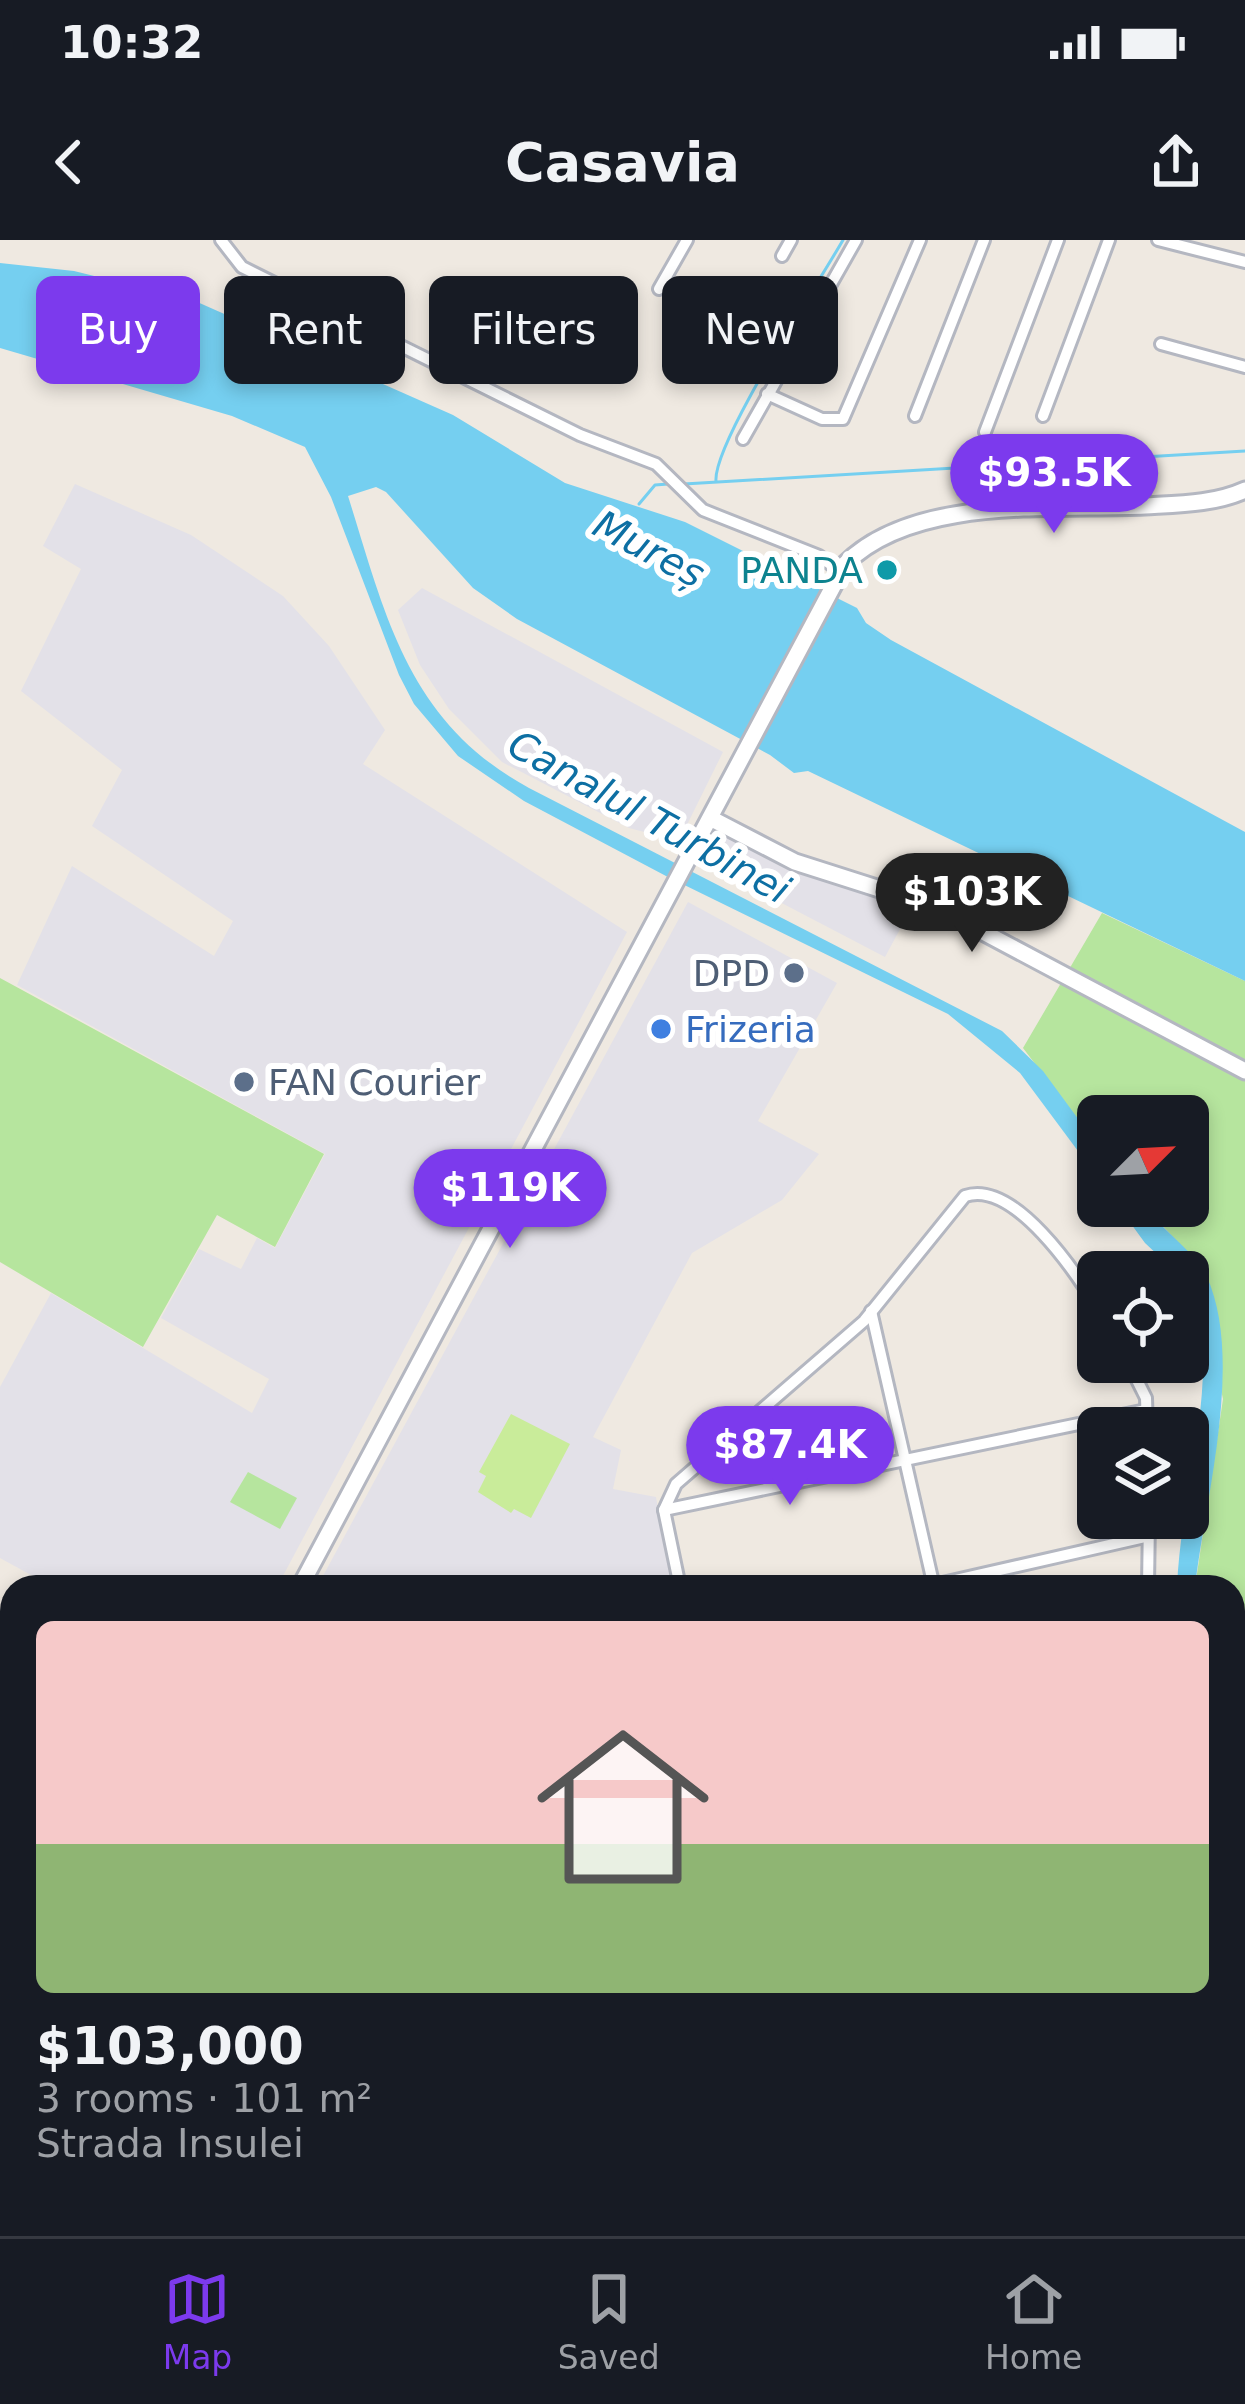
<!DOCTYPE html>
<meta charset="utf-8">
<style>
body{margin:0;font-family:"DejaVu Sans",sans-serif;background:#20242c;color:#f1f3f6;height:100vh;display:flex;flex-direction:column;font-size:45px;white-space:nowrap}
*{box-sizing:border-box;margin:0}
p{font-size:39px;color:#9ea1a6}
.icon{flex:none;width:66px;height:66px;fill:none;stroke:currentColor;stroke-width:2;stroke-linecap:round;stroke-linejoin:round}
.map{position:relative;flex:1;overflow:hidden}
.panel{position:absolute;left:0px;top:1335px;width:1245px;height:663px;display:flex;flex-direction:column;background:#171b24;border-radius:36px 36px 0 0;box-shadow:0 6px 18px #0003}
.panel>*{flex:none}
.banner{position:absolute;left:36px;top:36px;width:1173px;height:108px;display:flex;gap:24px}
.needle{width:78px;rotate:66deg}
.controls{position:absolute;left:1077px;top:855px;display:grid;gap:24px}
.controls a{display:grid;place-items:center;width:132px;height:132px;border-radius:18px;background:#171b24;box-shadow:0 6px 18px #0003;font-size:60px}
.price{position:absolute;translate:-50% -102px;padding:0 27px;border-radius:42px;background:#7c3aed;color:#fff;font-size:39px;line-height:78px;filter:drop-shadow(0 3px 6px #0008)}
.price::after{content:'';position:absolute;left:50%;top:72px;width:36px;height:27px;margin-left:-18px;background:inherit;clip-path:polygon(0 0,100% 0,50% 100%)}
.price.active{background:#222;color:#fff}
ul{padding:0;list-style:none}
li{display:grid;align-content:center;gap:24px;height:636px;padding:0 36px}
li+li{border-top:3px solid #363941}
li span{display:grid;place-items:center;height:372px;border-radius:18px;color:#555}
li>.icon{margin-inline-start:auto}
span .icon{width:216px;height:216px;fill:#fffc;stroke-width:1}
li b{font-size:51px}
.tag{padding:0 42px;border-radius:18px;background:#171b24;box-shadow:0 6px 18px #0003;font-size:42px;line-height:108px}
.tag.active{background:#7c3aed;color:#fff}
.status{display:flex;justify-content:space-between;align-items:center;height:84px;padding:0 60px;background:#171b24;direction:ltr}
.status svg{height:33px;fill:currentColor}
header{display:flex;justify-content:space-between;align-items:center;height:156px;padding:0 36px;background:#171b24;font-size:54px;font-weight:600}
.menu{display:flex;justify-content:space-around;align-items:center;height:168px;border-top:3px solid #363941;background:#171b24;font-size:33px;color:#9ea1a6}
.menu a{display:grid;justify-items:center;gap:6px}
.menu .active{color:#7c3aed}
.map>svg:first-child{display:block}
.industrial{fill:#e3e1e8}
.green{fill:#b6e59e}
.pitch{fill:#c9ec9a}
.water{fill:#75cff0}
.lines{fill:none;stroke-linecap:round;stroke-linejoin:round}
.stream{stroke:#75cff0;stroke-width:3}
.street-casing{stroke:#b4b7c1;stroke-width:16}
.secondary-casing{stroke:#b4b7c1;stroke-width:21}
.street{stroke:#fff;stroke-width:10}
.secondary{stroke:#fff;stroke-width:15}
.culture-dot{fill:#0f9aa8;stroke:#fff;stroke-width:4.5}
.service-dot{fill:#5c6f8a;stroke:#fff;stroke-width:4.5}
.shop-dot{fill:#3f7fe0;stroke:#fff;stroke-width:4.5}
.labels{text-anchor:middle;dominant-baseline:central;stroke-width:12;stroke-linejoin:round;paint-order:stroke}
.culture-label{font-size:36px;fill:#0d838f;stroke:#fff;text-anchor:end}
.service-label{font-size:36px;fill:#4e5e75;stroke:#fff;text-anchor:end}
.shop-label{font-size:36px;fill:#366cbe;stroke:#fff;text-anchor:start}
.water-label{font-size:39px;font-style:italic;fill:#0d6fa3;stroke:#fff}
</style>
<div class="status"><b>10:32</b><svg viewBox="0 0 49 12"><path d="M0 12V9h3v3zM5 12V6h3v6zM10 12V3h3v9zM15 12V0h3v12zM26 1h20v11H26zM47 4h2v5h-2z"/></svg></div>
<header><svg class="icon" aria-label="back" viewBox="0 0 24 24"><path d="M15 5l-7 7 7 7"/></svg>Casavia<svg class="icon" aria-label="share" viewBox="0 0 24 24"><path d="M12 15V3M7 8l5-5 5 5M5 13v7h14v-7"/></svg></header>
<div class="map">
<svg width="1245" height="1996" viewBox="0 0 1245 1996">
<rect width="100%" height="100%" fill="#efe9e1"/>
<!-- industrial -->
<g class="industrial">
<polygon points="75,244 191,295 283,356 329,406 385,490 363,524 627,692 277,1347 53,1347 0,1318 0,1147 51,1053 252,1173 269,1139 161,1078 199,1009 241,1029 257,998 275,1008 325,914 17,745 72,626 214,716 233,681 92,586 122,530 21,451 81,329 43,306"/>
<polygon points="422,348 723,512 679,601 629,588 502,522 449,469 420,425 398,370"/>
<polygon points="723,593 801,633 913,665 885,717 707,624"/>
<polygon points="688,662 837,743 758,881 819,914 782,960 692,1013 593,1197 621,1210 613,1249 656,1257 672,1347 317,1347"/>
<polygon points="12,1478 12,1618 0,1612 0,1494"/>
</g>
<!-- green -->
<g class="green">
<polygon points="1102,673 1245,741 1245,1584 1233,1564 1233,1347 1195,1347 1223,1159 1191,1016 1144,966 1188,966 1188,876 1098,876 1098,906 1023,808"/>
<polygon points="0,738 324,914 275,1007 217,975 143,1107 0,1022"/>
<polygon points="248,1232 297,1258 280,1289 230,1262"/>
</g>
<!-- pitch -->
<polygon class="pitch" points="511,1174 570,1204 531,1278 514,1269 511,1273 478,1252 486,1236 479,1232"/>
<!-- water -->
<g class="water">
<path d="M0,23L74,31L195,61L453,175L565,243L685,282L857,368L866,383L891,400L1245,592V741L808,531L794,533L770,515L517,379L473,348L386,252L376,247L348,256C386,377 408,482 529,548L1002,791L1043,831L1098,906V938L1020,833L948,774L666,636L524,561L458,516L414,464L399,435L331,257L305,207L232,176L0,108Z"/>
<path d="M1118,966H1144C1162,990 1192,1009 1206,1035C1245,1118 1205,1258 1195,1347H1177C1180,1275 1200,1210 1203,1134C1204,1098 1188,1067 1188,1032H1176L1145,1003Z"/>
</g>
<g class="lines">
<!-- stream -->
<g class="stream">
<path d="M716,241C713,203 818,44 843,0"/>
<polyline points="684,244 1245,211"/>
<polyline points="639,264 655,245 668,244"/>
</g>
<!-- street casing -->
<g class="street-casing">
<g id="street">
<polyline points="221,0 242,27 580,195 656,224 703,270 819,316 840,331"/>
<polyline points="1158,0 1245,22"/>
<polyline points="782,16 791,0"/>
<polyline points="659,49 687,0"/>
<polyline points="1161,104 1245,127"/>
<polyline points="767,154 822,179 843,179 920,0"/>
<polyline points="915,176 984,0"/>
<polyline points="1043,176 1109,0"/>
<polyline points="985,192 1058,0"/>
<polyline points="743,199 856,0"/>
<polyline points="871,1071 934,1347"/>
<polyline points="1128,1122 1146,1158 1147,1188"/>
<polyline points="664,1270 1146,1170"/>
<path d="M680,1347L664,1270L676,1244L864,1081L965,956C1014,939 1077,1034 1098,1069"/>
<polyline points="925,1347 1149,1296"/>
<polyline points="1148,1347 1149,1278"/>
<polyline points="1233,1843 1245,1850"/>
<polyline points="1233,1940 1245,1946"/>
<polyline points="752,1996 756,1986"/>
<polyline points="790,1996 794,1986"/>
<polyline points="923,1996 928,1986"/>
<polyline points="1057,1996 1062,1986"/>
</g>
</g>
<!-- secondary casing -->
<g class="secondary-casing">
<g id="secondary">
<polyline points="712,579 795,622 936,667 1245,831"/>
<path d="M300,1347L845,324C914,255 1053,270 1145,266C1179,264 1214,264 1245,250"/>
<polyline points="0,1630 12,1635"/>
<polyline points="0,1875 12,1851"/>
<polyline points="828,1986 850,1996"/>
<polyline points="448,1996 453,1986"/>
<polyline points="462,1996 466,1986"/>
</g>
</g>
<!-- street -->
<use href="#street" class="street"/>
<!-- secondary -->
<use href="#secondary" class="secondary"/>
</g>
<!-- markers -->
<circle class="culture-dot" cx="887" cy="330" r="12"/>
<g class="service-dot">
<circle cx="794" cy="733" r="12"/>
<circle cx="244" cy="842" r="12"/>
</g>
<circle class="shop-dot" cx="661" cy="789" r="12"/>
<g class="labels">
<!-- culture labels -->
<g class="culture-label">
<text x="863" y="330">PANDA</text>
</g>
<!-- service labels -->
<g class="service-label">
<text x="770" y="733">DPD</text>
<text x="268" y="842" text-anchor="start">FAN Courier</text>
</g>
<!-- shop labels -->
<g class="shop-label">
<text x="685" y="789">Frizeria</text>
</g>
<!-- water labels -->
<g class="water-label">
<text transform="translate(649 309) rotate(28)">Mureș</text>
<text transform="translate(649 577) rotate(29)">Canalul Turbinei</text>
</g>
</g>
</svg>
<div class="controls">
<a><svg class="needle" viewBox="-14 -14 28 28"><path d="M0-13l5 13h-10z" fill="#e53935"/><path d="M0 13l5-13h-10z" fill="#9ea1a6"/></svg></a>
<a><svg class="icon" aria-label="locate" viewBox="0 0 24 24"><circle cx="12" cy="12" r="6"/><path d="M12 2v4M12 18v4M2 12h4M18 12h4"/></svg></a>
<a><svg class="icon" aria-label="layers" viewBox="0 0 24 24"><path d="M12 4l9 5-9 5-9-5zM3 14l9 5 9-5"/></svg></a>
</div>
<b class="price" style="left:1054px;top:296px">$93.5K</b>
<b class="price active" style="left:972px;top:715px">$103K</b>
<b class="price" style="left:510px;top:1011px">$119K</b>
<b class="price" style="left:790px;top:1268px">$87.4K</b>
<div class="banner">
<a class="tag active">Buy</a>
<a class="tag">Rent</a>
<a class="tag">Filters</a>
<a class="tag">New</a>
</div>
<section class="panel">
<ul>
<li><span style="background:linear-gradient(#f6c9c9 60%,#8fb573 0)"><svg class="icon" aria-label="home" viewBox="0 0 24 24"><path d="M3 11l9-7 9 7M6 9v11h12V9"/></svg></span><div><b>$103,000</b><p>3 rooms · 101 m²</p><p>Strada Insulei</p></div></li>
</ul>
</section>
</div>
<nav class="menu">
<a class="active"><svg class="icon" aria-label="map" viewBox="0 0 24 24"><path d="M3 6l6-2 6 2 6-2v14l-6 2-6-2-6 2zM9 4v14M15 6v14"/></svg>Map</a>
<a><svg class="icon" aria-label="saved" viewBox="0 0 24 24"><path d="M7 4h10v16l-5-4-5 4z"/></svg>Saved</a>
<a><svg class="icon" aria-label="home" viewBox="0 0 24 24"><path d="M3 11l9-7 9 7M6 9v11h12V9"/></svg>Home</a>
</nav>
